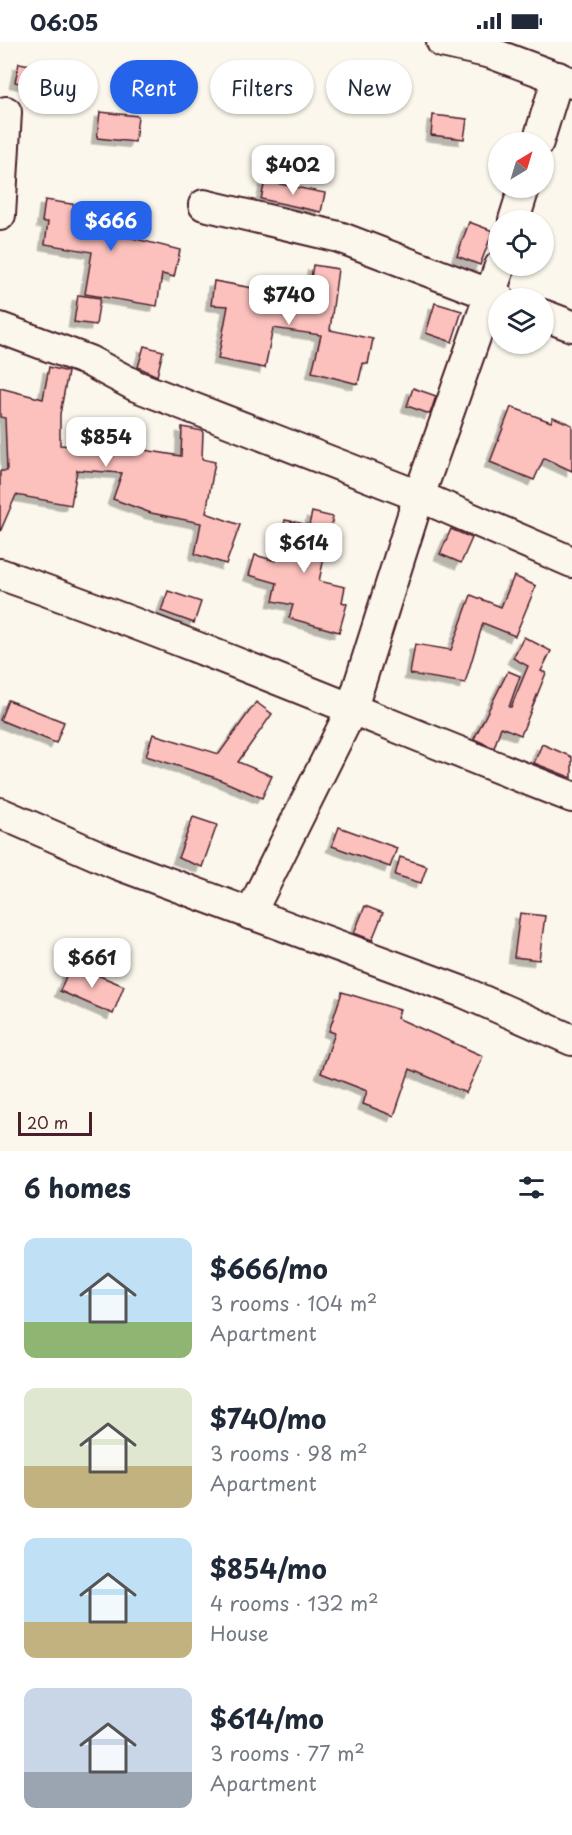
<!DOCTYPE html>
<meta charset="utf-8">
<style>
body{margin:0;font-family:"Playpen Sans",sans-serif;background:#f2f2f3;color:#1f2937;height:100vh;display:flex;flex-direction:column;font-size:22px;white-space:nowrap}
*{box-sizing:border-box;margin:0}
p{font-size:20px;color:#747a83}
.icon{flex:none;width:33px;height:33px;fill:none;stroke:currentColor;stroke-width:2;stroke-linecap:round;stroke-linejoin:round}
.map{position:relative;height:1109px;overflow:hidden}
.panel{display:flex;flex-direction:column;background:#fff;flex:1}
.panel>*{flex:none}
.hud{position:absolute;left:18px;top:18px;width:537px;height:54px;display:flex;gap:12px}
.needle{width:39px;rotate:38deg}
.fabs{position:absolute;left:488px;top:90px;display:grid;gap:12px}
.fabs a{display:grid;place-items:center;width:66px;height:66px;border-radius:50%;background:#fff;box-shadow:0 2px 4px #0004;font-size:30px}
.scale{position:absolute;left:18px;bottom:15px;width:74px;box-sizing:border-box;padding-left:6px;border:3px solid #4a1f2b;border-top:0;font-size:16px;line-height:21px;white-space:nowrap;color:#4a1f2b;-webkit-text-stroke:4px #fbf7ec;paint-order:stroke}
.price{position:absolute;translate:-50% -51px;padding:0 14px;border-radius:12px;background:#fff;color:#222;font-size:20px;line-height:39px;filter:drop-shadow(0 2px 3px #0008)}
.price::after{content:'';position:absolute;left:50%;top:36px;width:18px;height:14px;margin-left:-9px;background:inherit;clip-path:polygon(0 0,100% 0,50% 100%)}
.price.on{background:#2563eb;color:#fff}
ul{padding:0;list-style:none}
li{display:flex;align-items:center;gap:18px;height:150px;padding:0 24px}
li span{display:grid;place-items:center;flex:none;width:168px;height:120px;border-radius:12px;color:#555}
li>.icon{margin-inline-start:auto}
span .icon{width:72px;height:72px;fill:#fffc;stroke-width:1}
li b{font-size:26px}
h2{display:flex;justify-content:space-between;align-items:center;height:72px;padding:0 24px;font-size:26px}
.pill{padding:0 21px;border-radius:27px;background:#fff;box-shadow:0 2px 4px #0004;font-size:21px;line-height:54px}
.pill.on{background:#2563eb;color:#fff}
.status{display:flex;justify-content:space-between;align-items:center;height:42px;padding:0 30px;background:#fff;direction:ltr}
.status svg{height:16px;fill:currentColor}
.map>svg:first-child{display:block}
.building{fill:#fdc1bd;stroke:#4a1f2b;stroke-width:1.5;filter:url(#shadow)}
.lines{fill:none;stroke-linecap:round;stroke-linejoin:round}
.minor-casing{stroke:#4a1f2b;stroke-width:34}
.minor{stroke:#fbf7ec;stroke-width:30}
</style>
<div class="status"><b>06:05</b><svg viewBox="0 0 49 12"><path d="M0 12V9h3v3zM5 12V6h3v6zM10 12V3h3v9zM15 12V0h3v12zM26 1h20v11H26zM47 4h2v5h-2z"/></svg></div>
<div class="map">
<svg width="572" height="1109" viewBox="0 0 572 1109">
<defs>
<filter id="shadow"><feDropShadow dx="-5.5" dy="5.5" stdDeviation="0" flood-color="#0004"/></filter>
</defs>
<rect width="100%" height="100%" fill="#fbf7ec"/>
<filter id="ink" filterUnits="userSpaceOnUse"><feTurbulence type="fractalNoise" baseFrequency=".0167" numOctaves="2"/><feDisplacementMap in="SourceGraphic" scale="12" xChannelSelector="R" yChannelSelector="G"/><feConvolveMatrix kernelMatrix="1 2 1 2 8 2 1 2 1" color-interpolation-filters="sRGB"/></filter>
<g filter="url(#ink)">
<!-- building -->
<g class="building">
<polygon points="19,21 77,31 74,49 68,48 67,51 15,40"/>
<polygon points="100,70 138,74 135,100 97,96"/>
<polygon points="433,73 467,77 464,97 431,93"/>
<polygon points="265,139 325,151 321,170 261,157"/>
<polygon points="45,158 130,171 128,195 180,208 174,235 162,232 157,264 85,252 92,210 45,202 48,180 42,180"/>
<polygon points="469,180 493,189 480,223 457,214"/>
<polygon points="313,223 338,227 330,288 373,297 368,322 363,321 358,342 312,330 321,293 273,286 265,326 218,317 228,264 211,263 214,239 308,256"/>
<polygon points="78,253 100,256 96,283 74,280"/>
<polygon points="435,261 462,269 452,300 426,291"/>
<polygon points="144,304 163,309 157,334 138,325"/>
<polygon points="49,325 68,330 60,372 60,403 119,407 120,404 181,414 182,385 203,389 202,417 215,420 206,471 240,483 226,522 195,512 201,481 151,471 113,457 122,431 77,428 71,463 16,453 0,490 0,429 7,429 5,376 0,375 0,346 43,357"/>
<polygon points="413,346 436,354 430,372 407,364"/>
<polygon points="511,365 551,380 553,375 572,383 572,429 544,416 534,438 490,420"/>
<polygon points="312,470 333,475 319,539 345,545 342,560 347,562 339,590 289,576 293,563 273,559 277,541 249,533 255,513 276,519 285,478 309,483"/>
<polygon points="451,487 472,496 461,521 440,512"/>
<polygon points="514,534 536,544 515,594 483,581 465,641 410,632 415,602 451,608 471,553 501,565"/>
<polygon points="168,549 201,560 194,581 161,569"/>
<polygon points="524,595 551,609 541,629 546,631 521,693 501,685 494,706 474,697 508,629 520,634 509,665 511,665 528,624 513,616"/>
<polygon points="8,658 64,680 56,701 0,678"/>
<polygon points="256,660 272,672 238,720 272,734 262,756 216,736 146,714 153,692 219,712"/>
<polygon points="542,702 572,715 572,736 534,721"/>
<polygon points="193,775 217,783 202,825 178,816"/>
<polygon points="339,785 397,806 390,825 332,804"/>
<polygon points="400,815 427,824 421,841 395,833"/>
<polygon points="365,864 383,871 372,898 354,891"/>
<polygon points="520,871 545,874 539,918 514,915"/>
<polygon points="71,922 124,944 113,972 60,949"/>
<polygon points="342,950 400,968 397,976 483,1014 466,1051 410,1027 394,1074 363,1062 367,1049 321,1031 335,991 329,989"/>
</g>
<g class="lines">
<!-- minor casing -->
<g class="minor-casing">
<g id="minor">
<polyline points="442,0 491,11 572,41"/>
<polyline points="538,100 558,35"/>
<polyline points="204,163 339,195 499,256"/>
<polyline points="0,173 6,70"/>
<polyline points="514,178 524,146"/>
<polyline points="543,273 572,284"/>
<polyline points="0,286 89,319 136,344 419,454 572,520"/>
<path d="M0,532C193,600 381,680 572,755"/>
<polyline points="0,771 117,822 463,950 572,998"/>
<polyline points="250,872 351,669 419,454 500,224"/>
</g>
</g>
<!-- minor -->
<use href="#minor" class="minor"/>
</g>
</g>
</svg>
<div class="fabs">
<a><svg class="needle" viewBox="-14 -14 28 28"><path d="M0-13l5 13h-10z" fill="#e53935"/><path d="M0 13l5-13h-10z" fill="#747a83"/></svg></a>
<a><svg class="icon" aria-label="locate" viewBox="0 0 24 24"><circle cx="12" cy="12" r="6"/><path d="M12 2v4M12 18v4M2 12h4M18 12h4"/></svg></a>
<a><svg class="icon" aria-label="layers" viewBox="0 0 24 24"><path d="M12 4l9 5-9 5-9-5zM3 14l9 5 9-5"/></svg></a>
</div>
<div class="scale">20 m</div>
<b class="price" style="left:293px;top:154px">$402</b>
<b class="price on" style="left:111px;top:210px">$666</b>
<b class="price" style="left:289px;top:284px">$740</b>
<b class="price" style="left:106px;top:426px">$854</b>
<b class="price" style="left:304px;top:532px">$614</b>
<b class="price" style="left:92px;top:947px">$661</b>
<div class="hud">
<a class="pill">Buy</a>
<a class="pill on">Rent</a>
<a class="pill">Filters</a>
<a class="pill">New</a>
</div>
</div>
<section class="panel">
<h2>6 homes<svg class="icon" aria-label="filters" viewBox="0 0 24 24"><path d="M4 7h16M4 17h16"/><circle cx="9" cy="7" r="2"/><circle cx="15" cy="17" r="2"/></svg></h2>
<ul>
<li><span style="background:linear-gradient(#bfe0f5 70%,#8fb573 0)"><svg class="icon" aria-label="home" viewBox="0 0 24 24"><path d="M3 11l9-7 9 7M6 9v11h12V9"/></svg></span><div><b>$666/mo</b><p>3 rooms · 104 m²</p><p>Apartment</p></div></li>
<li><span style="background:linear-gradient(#dfe7d0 65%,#c2b280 0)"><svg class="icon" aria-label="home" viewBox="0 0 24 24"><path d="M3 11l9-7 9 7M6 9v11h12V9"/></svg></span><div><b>$740/mo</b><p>3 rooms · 98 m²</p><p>Apartment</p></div></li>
<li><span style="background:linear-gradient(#bfe0f5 70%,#c2b280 0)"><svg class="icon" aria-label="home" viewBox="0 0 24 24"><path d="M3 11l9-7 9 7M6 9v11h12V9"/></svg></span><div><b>$854/mo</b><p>4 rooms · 132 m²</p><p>House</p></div></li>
<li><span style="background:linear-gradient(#c9d6e8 70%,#9aa5b1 0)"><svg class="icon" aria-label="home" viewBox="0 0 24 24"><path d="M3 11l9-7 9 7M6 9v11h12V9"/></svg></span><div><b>$614/mo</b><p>3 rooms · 77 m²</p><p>Apartment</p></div></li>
</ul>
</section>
